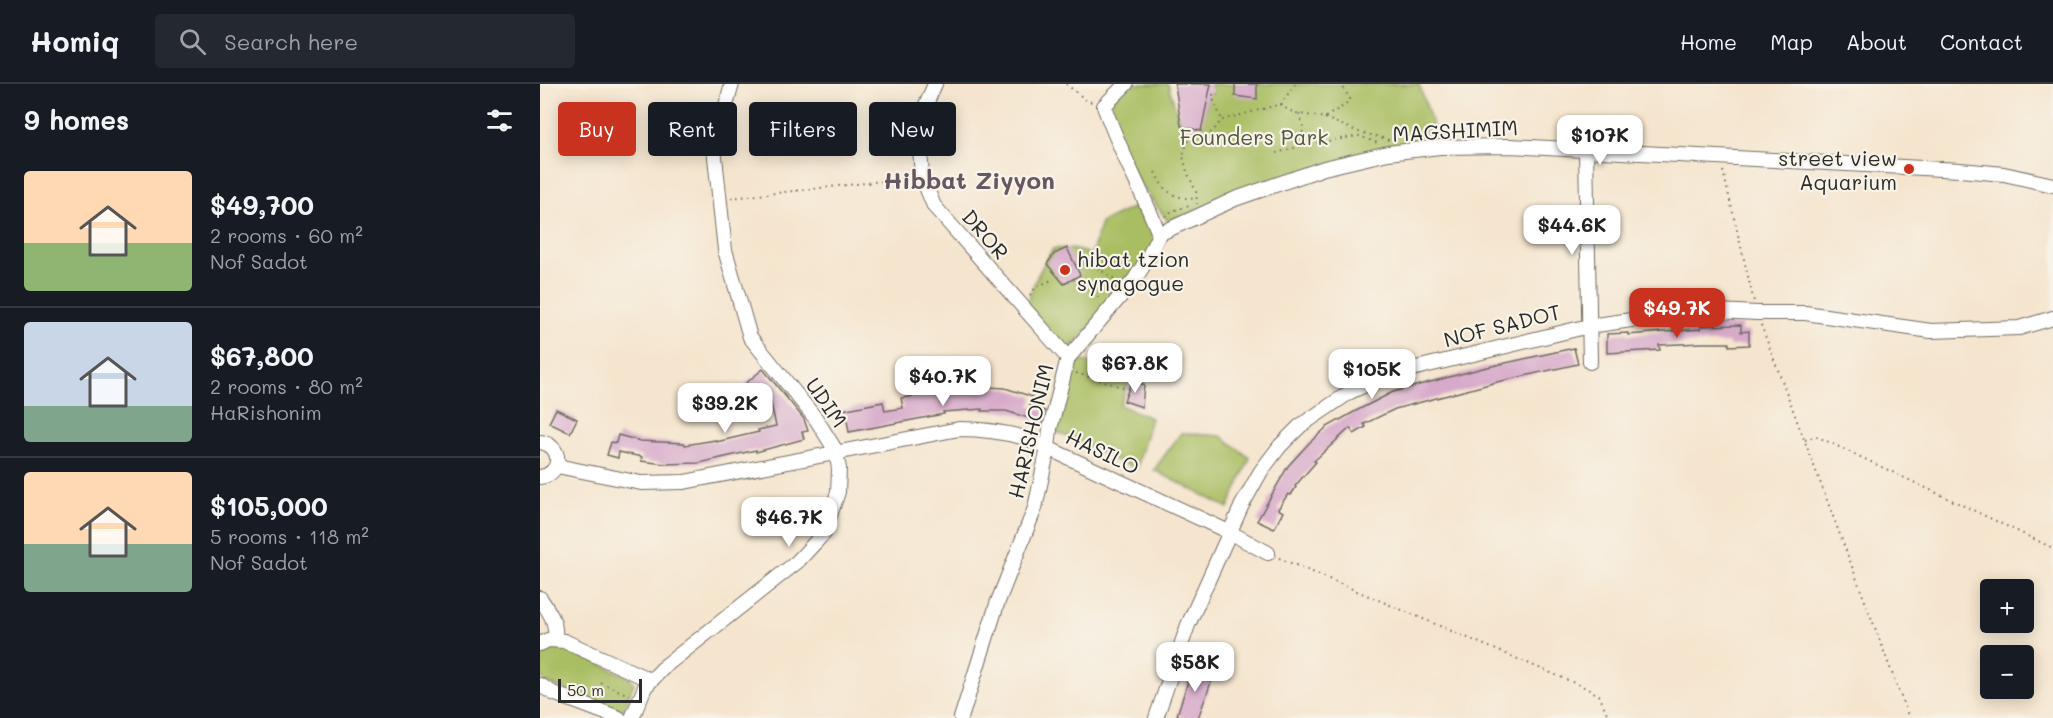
<!DOCTYPE html>
<meta charset="utf-8">
<style>
body{margin:0;font-family:Mali,sans-serif;background:#242831;color:#f1f3f6;height:100vh;display:flex;flex-direction:column;font-size:22px;white-space:nowrap}
*{box-sizing:border-box;margin:0}
p{font-size:20px;color:#9ea1a6}
.icon{flex:none;width:33px;height:33px;fill:none;stroke:currentColor;stroke-width:2;stroke-linecap:round;stroke-linejoin:round}
.map{position:relative;flex:1;overflow:hidden}
.sheet{display:flex;flex-direction:column;background:#171b24;width:540px}
.sheet>*{flex:none}
.hud{position:absolute;left:18px;top:18px;width:570px;height:54px;display:flex;gap:12px}
.controls{position:absolute;left:1440px;top:495px;display:grid;gap:12px}
.controls a{display:grid;place-items:center;width:54px;height:54px;border-radius:6px;background:#171b24;box-shadow:0 3px 15px #0003;font-size:30px}
.scale{position:absolute;left:18px;bottom:15px;width:84px;box-sizing:border-box;padding-left:6px;border:3px solid #2b2b2b;border-top:0;font-size:16px;line-height:21px;white-space:nowrap;color:#2b2b2b;-webkit-text-stroke:4px #f7f3e8;paint-order:stroke}
.price{position:absolute;translate:-50% -51px;padding:0 14px;border-radius:12px;background:#fff;color:#222;font-size:20px;line-height:39px;filter:drop-shadow(0 2px 3px #0008)}
.price::after{content:'';position:absolute;left:50%;top:36px;width:18px;height:14px;margin-left:-9px;background:inherit;clip-path:polygon(0 0,100% 0,50% 100%)}
.price.on{background:#c8321e;color:#fff}
ul{padding:0;list-style:none}
li{display:flex;align-items:center;gap:18px;height:150px;padding:0 24px}
li+li{border-top:2px solid #363941}
li span{display:grid;place-items:center;flex:none;width:168px;height:120px;border-radius:6px;color:#555}
li>.icon{margin-inline-start:auto}
span .icon{width:72px;height:72px;fill:#fffc;stroke-width:1}
li b{font-size:26px}
h2{display:flex;justify-content:space-between;align-items:center;height:72px;padding:0 24px;font-size:26px}
.pill{padding:0 21px;border-radius:6px;background:#171b24;box-shadow:0 3px 15px #0003;font-size:21px;line-height:54px}
.pill.on{background:#c8321e;color:#fff}
header{display:flex;align-items:center;gap:36px;box-sizing:border-box;height:84px;padding:0 30px;background:#171b24;border-bottom:2px solid #363941}
header strong{font-size:28px}
nav{display:flex;gap:33px;margin-inline-start:auto;font-size:21px}
.search{width:420px;height:54px;background:#242831;display:flex;align-items:center;gap:15px;box-sizing:border-box;padding:0 21px;border-radius:6px;color:#9ea1a6;font-size:22px}
main{display:flex;flex:1;min-height:0}
.map>svg:first-child{display:block}
.green{fill:#a9be62;stroke:#6a7446;stroke-width:1.5}
.building{fill:#d7a9ca}
.lines{fill:none;stroke-linecap:round;stroke-linejoin:round}
.minor-casing{stroke:#726c64;stroke-width:16}
.path{stroke:#726c64;stroke-width:2;stroke-dasharray:1.5 4.5;stroke-linecap:butt}
.minor{stroke:#fff;stroke-width:14}
.poi-dot{fill:#c8321e;stroke:#f7f3e8;stroke-width:2}
.labels{text-anchor:middle;dominant-baseline:central;stroke-width:4.5;stroke-linejoin:round;paint-order:stroke}
.street-label{font-size:21px;fill:#2b2b2b;stroke:#f7f3e8}
.park-label{font-size:21px;fill:#51573c;stroke:#f7f3e8}
.poi-label{font-size:21px;fill:#2b2b2b;stroke:#f7f3e8;text-anchor:end}
.quarter-label{font-size:24px;font-weight:bold;fill:#675763;stroke:#f7f3e8}
</style>
<header>
<strong>Homiq</strong>
<div class="search"><svg class="icon" aria-label="search" viewBox="0 0 24 24"><circle cx="10" cy="10" r="6"/><path d="M15 15l6 6"/></svg>Search here</div>
<nav><a>Home</a><a>Map</a><a>About</a><a>Contact</a></nav>
</header>
<main>
<section class="sheet">
<h2>9 homes<svg class="icon" aria-label="filters" viewBox="0 0 24 24"><path d="M4 7h16M4 17h16"/><circle cx="9" cy="7" r="2"/><circle cx="15" cy="17" r="2"/></svg></h2>
<ul>
<li><span style="background:linear-gradient(#ffd9b3 60%,#8fb573 0)"><svg class="icon" aria-label="home" viewBox="0 0 24 24"><path d="M3 11l9-7 9 7M6 9v11h12V9"/></svg></span><div><b>$49,700</b><p>2 rooms · 60 m²</p><p>Nof Sadot</p></div></li>
<li><span style="background:linear-gradient(#c9d6e8 70%,#7fa58c 0)"><svg class="icon" aria-label="home" viewBox="0 0 24 24"><path d="M3 11l9-7 9 7M6 9v11h12V9"/></svg></span><div><b>$67,800</b><p>2 rooms · 80 m²</p><p>HaRishonim</p></div></li>
<li><span style="background:linear-gradient(#ffd9b3 60%,#7fa58c 0)"><svg class="icon" aria-label="home" viewBox="0 0 24 24"><path d="M3 11l9-7 9 7M6 9v11h12V9"/></svg></span><div><b>$105,000</b><p>5 rooms · 118 m²</p><p>Nof Sadot</p></div></li>
</ul>
</section>
<div class="map">
<svg width="1513" height="634" viewBox="0 0 1513 634">
<rect width="100%" height="100%" fill="#f7f3e8"/>
<filter id="ink" filterUnits="userSpaceOnUse"><feTurbulence type="fractalNoise" baseFrequency=".0167" numOctaves="2"/><feDisplacementMap in="SourceGraphic" scale="12" xChannelSelector="R" yChannelSelector="G"/><feConvolveMatrix kernelMatrix="1 2 1 2 8 2 1 2 1" color-interpolation-filters="sRGB"/></filter>
<filter id="wash" filterUnits="userSpaceOnUse"><feTurbulence type="fractalNoise" baseFrequency=".008" numOctaves="4" result="noise"/><feDisplacementMap in="SourceGraphic" scale="24" xChannelSelector="R" yChannelSelector="G"/><feGaussianBlur stdDeviation="1.35" result="paint"/><feColorMatrix in="noise" values="0 0 0 0 0 0 0 0 0 0 0 0 0 0 0 0 0 1.4 0 .05"/><feComposite in="paint" operator="in"/></filter>
<g filter="url(#wash)">
<rect width="100%" height="100%" fill="#f5e5ce"/>
<!-- green -->
<g class="green">
<polygon points="587,0 628,0 641,42 660,47 669,9 673,9 671,0 879,0 900,63 834,67 628,137 588,84 564,22"/>
<path d="M606,117L619,150L595,195L525,270L487,221C492,200 501,183 513,165C533,163 548,168 565,178L552,169L561,139Z"/>
<polygon points="528,274 551,279 589,297 580,321 611,334 597,384 562,371 562,368 510,345"/>
<polygon points="641,349 681,352 710,374 688,424 614,386"/>
<path d="M21,561L88,593L94,599L83,627L69,624L3,597C0,588 0,571 5,563Z"/>
</g>
<g id="blocks">
<!-- building -->
<g class="building">
<polygon points="635,0 671,0 661,47 641,42"/>
<polygon points="695,0 717,0 717,15 695,12"/>
<polygon points="527,164 540,191 524,200 507,180 514,170"/>
<polygon points="1201,241 1201,248 1209,247 1209,261 1189,262 1189,259 1161,259 1119,261 1120,266 1067,269 1067,250 1088,249 1088,251 1161,245 1161,242"/>
<polygon points="1034,264 1038,280 957,298 855,325 824,340 826,343 814,350 810,344 774,377 776,378 755,402 756,403 751,411 748,410 738,425 743,428 734,445 717,437 748,382 769,359 787,343 814,328 853,308 943,284"/>
<polygon points="223,285 264,335 268,347 262,348 264,355 216,368 216,366 159,379 125,380 101,377 102,373 79,368 78,374 67,371 71,358 76,359 78,351 100,357 144,359 145,361 176,356 176,358 219,348 218,346 236,342 228,307 219,315 206,299"/>
<polygon points="592,296 604,301 602,323 584,317"/>
<polygon points="432,302 465,304 493,313 490,322 505,327 501,342 490,339 492,335 466,327 442,327 442,325 403,328 404,330 309,348 307,337 299,338 297,327 343,318 345,327 363,324 361,314 400,308 400,310 420,309 419,303"/>
<polygon points="16,325 37,335 30,349 9,339"/>
<polygon points="653,582 674,590 658,634 647,634 637,631"/>
</g>
</g>
</g>
<g filter="url(#ink)">
<use href="#blocks" fill-opacity="0" stroke="#726c64" stroke-width="1.5"/>
<g class="lines">
<!-- minor casing -->
<g class="minor-casing">
<g id="minor">
<polyline points="395,0 384,25 380,64 382,93 394,122 528,274"/>
<polyline points="1046,66 1050,278"/>
<polyline points="619,150 695,115 784,84 848,69 900,63 970,62 1420,86 1464,90 1513,101"/>
<path d="M0,358C23,361 23,390 0,393"/>
<path d="M17,382L101,399L144,398L419,345C443,345 463,348 486,354L689,448L728,469"/>
<path d="M0,514C10,529 17,538 15,556"/>
<polyline points="0,560 8,556 24,557 110,596"/>
<polyline points="0,601 13,609 79,634"/>
<polyline points="92,634 105,603 125,582 257,478 284,449 298,408 299,385 296,367 276,335 210,253 185,166 174,64 192,0"/>
<path d="M421,634L457,520L495,424L508,364L510,345L528,274L595,195L608,174L619,150C602,106 579,66 564,22L586,0"/>
<polyline points="616,634 648,541 702,421 721,387 740,362 760,342 810,308 832,298 864,287 1049,242 1141,229 1178,227 1217,229 1265,229 1391,247 1479,244 1513,234"/>
</g>
</g>
<!-- path -->
<g class="path">
<polyline points="526,0 547,17 552,18"/>
<polyline points="673,10 673,15 682,36"/>
<path d="M741,20C751,32 769,30 784,34L805,21L810,15L802,2L799,0"/>
<polyline points="759,30 763,41 762,61"/>
<polyline points="785,34 819,48 847,55 849,57"/>
<polyline points="651,45 643,72 647,88 656,107 657,120"/>
<polyline points="648,54 661,55 672,48 682,36 741,20 755,0"/>
<polyline points="736,69 769,60 819,52 838,59"/>
<polyline points="1183,87 1214,218"/>
<path d="M615,88C624,109 634,114 657,115"/>
<polyline points="191,114 370,94"/>
<polyline points="625,132 632,127 649,122"/>
<polyline points="535,181 549,179 578,197"/>
<polyline points="533,195 562,216"/>
<polyline points="490,211 496,203 512,196"/>
<polyline points="1221,241 1369,634"/>
<polyline points="536,289 588,305"/>
<polyline points="1265,356 1276,352 1513,464"/>
<polyline points="739,474 1044,603 1059,611 1069,634"/>
<polyline points="61,599 89,611"/>
</g>
<!-- minor -->
<use href="#minor" class="minor"/>
</g>
</g>
<!-- markers -->
<g class="poi-dot">
<circle cx="1369" cy="85" r="6"/>
<circle cx="525" cy="186" r="6"/>
</g>
<g class="labels">
<!-- street labels -->
<g class="street-label">
<text transform="translate(915 46) rotate(-3)">MAGSHIMIM</text>
<text transform="translate(446 150) rotate(49)">DROR</text>
<text transform="translate(962 241) rotate(-14)">NOF SADOT</text>
<text transform="translate(287 318) rotate(55)">UDIM</text>
<text transform="translate(490 347) rotate(-77)">HARISHONIM</text>
<text transform="translate(563 367) rotate(25)">HASILO</text>
</g>
<!-- park labels -->
<g class="park-label">
<text x="714" y="52">Founders Park</text>
</g>
<!-- poi labels -->
<g class="poi-label">
<text x="1357" y="73">street view<tspan x="1357" dy="24">Aquarium</tspan></text>
<text x="537" y="174" text-anchor="start">hibat tzion<tspan x="537" dy="24">synagogue</tspan></text>
</g>
<!-- quarter labels -->
<g class="quarter-label">
<text x="429" y="95">Hibbat Ziyyon</text>
</g>
</g>
</svg>
<div class="controls">
<a>+</a>
<a>−</a>
</div>
<div class="scale">50 m</div>
<b class="price" style="left:1060px;top:82px">$107K</b>
<b class="price" style="left:1032px;top:172px">$44.6K</b>
<b class="price on" style="left:1137px;top:255px">$49.7K</b>
<b class="price" style="left:595px;top:310px">$67.8K</b>
<b class="price" style="left:832px;top:316px">$105K</b>
<b class="price" style="left:403px;top:323px">$40.7K</b>
<b class="price" style="left:185px;top:350px">$39.2K</b>
<b class="price" style="left:249px;top:464px">$46.7K</b>
<b class="price" style="left:655px;top:609px">$58K</b>
<div class="hud">
<a class="pill on">Buy</a>
<a class="pill">Rent</a>
<a class="pill">Filters</a>
<a class="pill">New</a>
</div>
</div>
</main>
